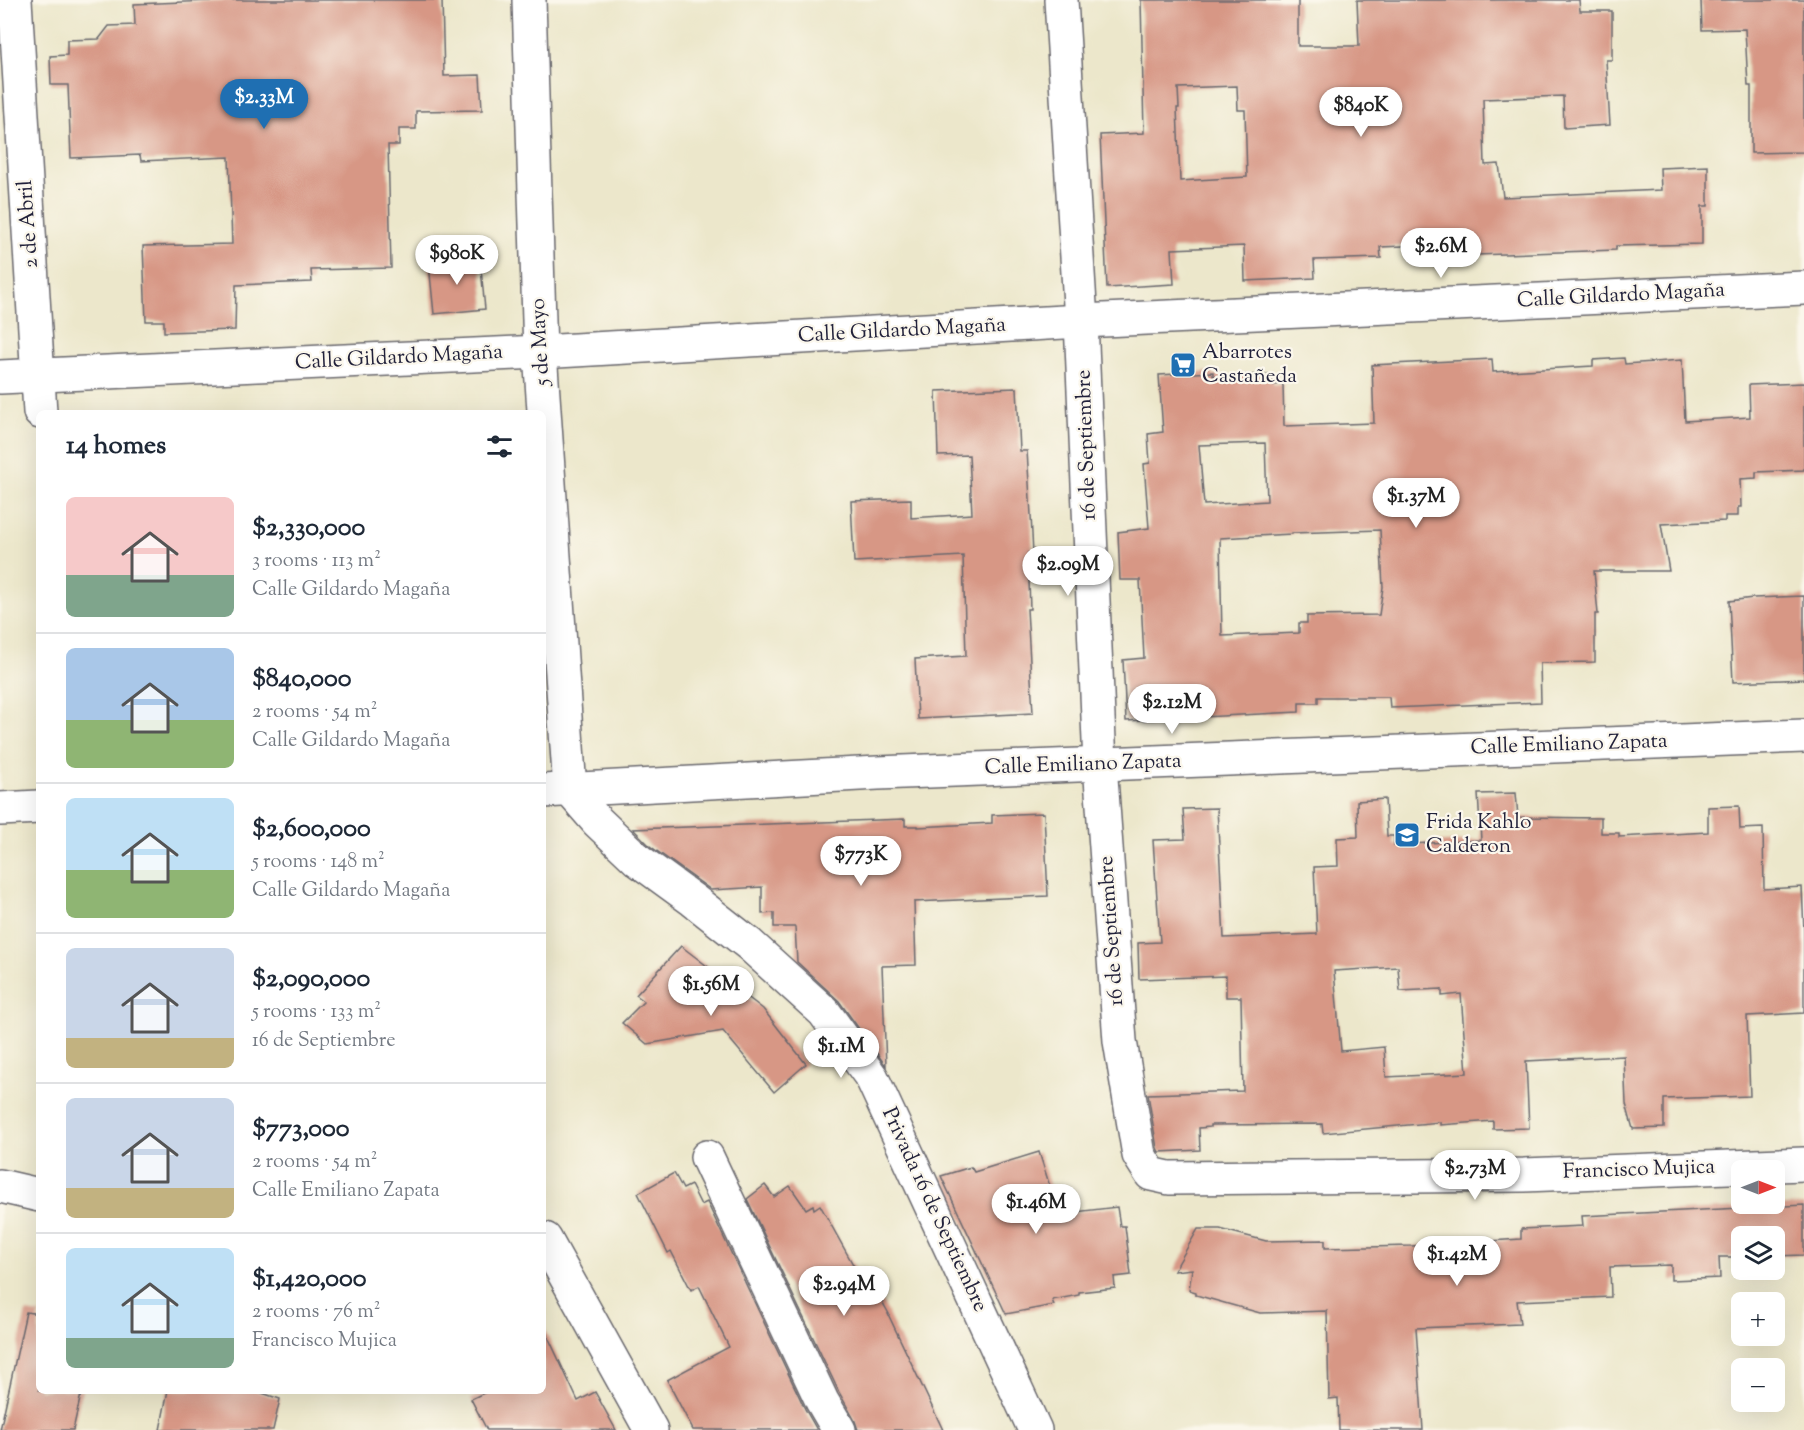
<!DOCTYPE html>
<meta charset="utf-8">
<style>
body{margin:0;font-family:"Sorts Mill Goudy",serif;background:#f6f6f7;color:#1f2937;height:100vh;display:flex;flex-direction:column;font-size:22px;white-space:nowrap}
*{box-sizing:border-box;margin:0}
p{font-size:20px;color:#747a83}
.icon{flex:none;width:33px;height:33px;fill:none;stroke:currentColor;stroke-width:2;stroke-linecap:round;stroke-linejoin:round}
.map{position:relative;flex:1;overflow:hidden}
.sheet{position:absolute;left:36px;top:410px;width:510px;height:984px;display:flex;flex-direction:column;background:#fff;border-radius:9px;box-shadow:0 6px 24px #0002}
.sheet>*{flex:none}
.needle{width:39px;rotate:90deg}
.controls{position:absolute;left:1731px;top:1160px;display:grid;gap:12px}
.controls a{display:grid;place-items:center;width:54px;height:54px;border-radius:9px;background:#fff;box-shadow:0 6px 24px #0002;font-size:30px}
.price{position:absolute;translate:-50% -51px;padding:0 14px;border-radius:21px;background:#fff;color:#222;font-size:20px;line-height:39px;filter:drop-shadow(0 2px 3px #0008)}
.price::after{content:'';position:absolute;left:50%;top:36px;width:18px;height:14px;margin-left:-9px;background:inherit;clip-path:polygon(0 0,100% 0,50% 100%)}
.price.current{background:#1f6fb2;color:#fff}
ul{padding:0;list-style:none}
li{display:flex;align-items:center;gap:18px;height:150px;padding:0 30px}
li+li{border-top:2px solid #e0e1e3}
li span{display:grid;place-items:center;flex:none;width:168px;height:120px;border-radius:9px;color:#555}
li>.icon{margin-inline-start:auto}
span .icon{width:72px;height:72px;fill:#fffc;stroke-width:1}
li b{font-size:26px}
h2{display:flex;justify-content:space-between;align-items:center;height:72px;padding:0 30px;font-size:26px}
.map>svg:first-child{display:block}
.building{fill:#d79785;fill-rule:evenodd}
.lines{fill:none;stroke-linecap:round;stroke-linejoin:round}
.minor-casing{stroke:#69676d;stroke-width:36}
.minor{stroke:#fff;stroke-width:33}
.labels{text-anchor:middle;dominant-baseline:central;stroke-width:4.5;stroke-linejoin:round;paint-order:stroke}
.street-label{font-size:21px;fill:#22223b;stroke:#fbf7ec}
.poi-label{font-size:21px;fill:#22223b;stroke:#fbf7ec;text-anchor:start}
</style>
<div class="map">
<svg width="1804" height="1430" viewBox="0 0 1804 1430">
<rect width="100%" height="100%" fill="#fbf7ec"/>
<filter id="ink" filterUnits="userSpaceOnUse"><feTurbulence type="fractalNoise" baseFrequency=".0167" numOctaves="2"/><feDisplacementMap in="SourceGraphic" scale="12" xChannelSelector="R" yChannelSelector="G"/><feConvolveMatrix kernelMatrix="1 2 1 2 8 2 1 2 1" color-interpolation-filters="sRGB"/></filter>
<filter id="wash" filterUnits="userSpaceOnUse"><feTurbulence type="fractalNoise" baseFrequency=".008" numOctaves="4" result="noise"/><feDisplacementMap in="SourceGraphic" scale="24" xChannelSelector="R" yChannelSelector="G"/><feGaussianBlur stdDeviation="1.35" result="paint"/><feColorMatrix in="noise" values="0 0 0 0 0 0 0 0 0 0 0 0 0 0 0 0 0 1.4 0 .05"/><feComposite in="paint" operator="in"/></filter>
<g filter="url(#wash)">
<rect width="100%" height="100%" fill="#ece7cb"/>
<g id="blocks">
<!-- building -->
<g class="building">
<polygon points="233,0 442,0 444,76 480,75 482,110 416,111 416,129 399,129 399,145 388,145 391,268 311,270 312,282 236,285 235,330 164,332 164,321 146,321 143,246 232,244 229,157 141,161 140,155 71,158 68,85 51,85 50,56 67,55 67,40 99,39 109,26 135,25 134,4"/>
<path d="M1141,0H1298V46H1359L1357,0H1579L1580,11H1612V60H1606L1610,125L1564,128L1563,96L1483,99L1485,165L1499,164L1503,197L1661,190L1660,168L1708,166V206H1702V244L1616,246V250L1476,255V243L1380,247L1381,258L1314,260L1315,278L1245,281L1244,246L1172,249L1174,284L1107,288L1100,135L1144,133ZM1237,86L1238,110H1245L1247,177L1180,181L1177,108H1179L1178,88Z"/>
<polygon points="1701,0 1804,0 1804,152 1751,153 1751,86 1748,86 1745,29 1702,30"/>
<polygon points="480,259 485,309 434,314 429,264"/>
<path d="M1624,358L1625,364L1682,360L1685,421L1750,417L1749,385L1804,383V470L1756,472V478L1740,479L1741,507H1738V516H1725V521L1661,524L1669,571H1594L1598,614H1595V662L1540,663L1541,702L1390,708L1389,697H1318V703H1299V712L1126,721L1123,660L1144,658L1140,580H1120L1118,532L1149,528L1144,464L1150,463L1148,434L1163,432L1159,375L1213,372V376L1272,374L1273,385L1283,384L1284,426L1374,423L1372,365L1492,359L1493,372L1593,366V360ZM1265,443L1267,501L1204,505L1199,445ZM1380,530L1383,587L1379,615L1307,616V623H1299V633L1222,636L1220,538L1292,534V533Z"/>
<polygon points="1017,388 1020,451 1027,451 1031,515 1033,553 1028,553 1030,609 1027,609 1033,713 918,719 915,659 966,656 963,556 854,562 851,501 911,499 911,518 972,514 969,455 938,456 936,391"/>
<polygon points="1804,596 1804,679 1733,682 1729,601 1753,598"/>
<path d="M1516,793L1518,817L1601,818V833H1619V837L1708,832V807L1739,806L1740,829L1763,828L1764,889L1802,887L1804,931V1013L1747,1016L1750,1096L1664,1099V1128L1633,1129L1626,1104L1624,1056L1526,1061L1529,1128L1493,1129V1121L1440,1125V1122L1323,1133L1322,1124L1210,1125V1127L1199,1128L1200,1150L1159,1152L1157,1148L1148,1094L1243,1091L1241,997H1226V976L1139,979L1138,943L1160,942L1153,840L1185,839L1183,809L1217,808L1224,938L1317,934L1314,867L1338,866L1337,838L1358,837L1357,801L1385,799L1387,836H1394V845L1481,840L1478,794ZM1398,967L1400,991L1442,989V996L1461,994L1467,1073L1386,1077L1384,1047L1341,1051L1334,971Z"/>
<polygon points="1044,813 1048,896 914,902 916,965 882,966 886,1066 839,1001 797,962 795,927 774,927 774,913 762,914 762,887 711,890 650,846 633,829 905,819 905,826 918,826 918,827 992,823 992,815"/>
<polygon points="681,946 763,1009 806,1064 774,1092 723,1031 647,1044 622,1023 644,1001 636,995"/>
<polygon points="1039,1152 1052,1193 1060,1191 1063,1210 1067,1209 1067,1213 1117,1207 1120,1226 1125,1226 1131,1275 1114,1277 1115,1288 1079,1292 1079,1295 1052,1300 1054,1305 1006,1314 941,1176 971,1167 974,1172"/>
<polygon points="674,1173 683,1189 691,1185 701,1205 707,1202 805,1409 817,1430 693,1430 667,1380 729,1347 699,1286 691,1290 671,1251 668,1253 638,1193"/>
<polygon points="765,1185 774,1197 790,1186 806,1209 813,1205 814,1209 820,1205 860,1277 867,1274 889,1314 888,1314 943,1430 858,1430 855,1421 839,1392 747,1199"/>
<polygon points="1804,1205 1804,1255 1774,1256 1774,1236 1742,1236 1742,1257 1719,1257 1720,1278 1671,1280 1671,1265 1610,1267 1611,1297 1517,1301 1520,1324 1416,1328 1423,1430 1339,1430 1338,1398 1329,1399 1327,1311 1260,1313 1196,1295 1196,1292 1189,1290 1192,1269 1174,1271 1198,1229 1220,1229 1266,1241 1325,1240 1325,1248 1411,1246 1521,1239 1521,1229 1583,1226 1582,1216"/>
<polygon points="26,1312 39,1314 39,1390 82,1390 73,1430 0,1430"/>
<polygon points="543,1326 578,1401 595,1392 616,1430 487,1430 471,1399 490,1390 543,1390"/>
<polygon points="168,1390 253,1390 280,1399 273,1430 160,1430"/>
</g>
</g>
</g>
<g filter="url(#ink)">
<use href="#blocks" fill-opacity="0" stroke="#69676d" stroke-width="1.5"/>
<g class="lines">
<!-- minor casing -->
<g class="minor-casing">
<g id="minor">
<polyline points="15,0 40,412"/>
<polyline points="529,0 540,352 570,790 597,821 638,860 693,900 749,944 824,1012 872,1078 1035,1430"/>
<polyline points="1061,0 1081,321 1100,764 1120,1041 1139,1155 1151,1174 1169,1178 1524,1175 1804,1164"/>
<polyline points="0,377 540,352 1081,321 1804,288"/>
<polyline points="543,791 878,773 1804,736"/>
<polyline points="0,809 39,807"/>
<polyline points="707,1157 822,1401 839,1430"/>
<polyline points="0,1186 39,1195"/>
<polyline points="545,1239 651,1430"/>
</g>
</g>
<!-- minor -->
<use href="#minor" class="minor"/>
</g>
</g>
<!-- icons -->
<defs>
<g id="supermarket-square" transform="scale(1.35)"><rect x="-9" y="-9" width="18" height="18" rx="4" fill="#1f6fb2" stroke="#fbf7ec"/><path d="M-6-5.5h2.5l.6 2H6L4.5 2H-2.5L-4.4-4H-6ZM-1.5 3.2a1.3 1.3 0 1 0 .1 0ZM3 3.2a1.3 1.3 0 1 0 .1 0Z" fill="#fff"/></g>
<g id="school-square" transform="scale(1.35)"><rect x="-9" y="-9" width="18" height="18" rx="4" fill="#1f6fb2" stroke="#fbf7ec"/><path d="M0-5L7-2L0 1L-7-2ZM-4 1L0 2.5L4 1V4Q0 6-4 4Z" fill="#fff"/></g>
</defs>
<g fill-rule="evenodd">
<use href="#supermarket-square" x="1183" y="365"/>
<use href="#school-square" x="1407" y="835"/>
</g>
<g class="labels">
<!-- street labels -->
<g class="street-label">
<text transform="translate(29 224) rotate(-94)">2 de Abril</text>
<text transform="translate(1621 296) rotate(-3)">Calle Gildardo Magaña</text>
<text transform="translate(902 331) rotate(-3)">Calle Gildardo Magaña</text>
<text transform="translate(541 342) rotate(-93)">5 de Mayo</text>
<text transform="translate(399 358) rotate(-3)">Calle Gildardo Magaña</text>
<text transform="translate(1087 445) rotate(-92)">16 de Septiembre</text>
<text transform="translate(1569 745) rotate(-2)">Calle Emiliano Zapata</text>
<text transform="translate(1083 765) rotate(-2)">Calle Emiliano Zapata</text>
<text transform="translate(1112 931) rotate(-94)">16 de Septiembre</text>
<text transform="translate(1639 1170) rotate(-2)">Francisco Mujica</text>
<text transform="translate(934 1210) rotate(65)">Privada 16 de Septiembre</text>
</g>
<!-- poi labels -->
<g class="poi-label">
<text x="1202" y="353">Abarrotes<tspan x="1202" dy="24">Castañeda</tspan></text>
<text x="1426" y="823">Frida Kahlo<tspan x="1426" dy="24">Calderon</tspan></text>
</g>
</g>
</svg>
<div class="controls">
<a><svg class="needle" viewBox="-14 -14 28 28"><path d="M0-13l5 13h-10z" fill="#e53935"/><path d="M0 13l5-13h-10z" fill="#747a83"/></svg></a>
<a><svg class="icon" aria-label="layers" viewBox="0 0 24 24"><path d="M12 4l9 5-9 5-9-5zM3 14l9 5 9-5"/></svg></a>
<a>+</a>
<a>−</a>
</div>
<b class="price current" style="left:264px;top:130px">$2.33M</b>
<b class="price" style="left:1361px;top:138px">$840K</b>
<b class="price" style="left:1441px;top:279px">$2.6M</b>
<b class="price" style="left:457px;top:286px">$980K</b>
<b class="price" style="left:1416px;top:529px">$1.37M</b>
<b class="price" style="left:1068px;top:597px">$2.09M</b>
<b class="price" style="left:1172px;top:735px">$2.12M</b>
<b class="price" style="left:861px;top:887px">$773K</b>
<b class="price" style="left:711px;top:1017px">$1.56M</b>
<b class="price" style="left:841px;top:1079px">$1.1M</b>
<b class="price" style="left:1475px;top:1201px">$2.73M</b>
<b class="price" style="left:1036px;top:1235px">$1.46M</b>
<b class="price" style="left:1457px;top:1287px">$1.42M</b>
<b class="price" style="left:844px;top:1317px">$2.94M</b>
<section class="sheet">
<h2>14 homes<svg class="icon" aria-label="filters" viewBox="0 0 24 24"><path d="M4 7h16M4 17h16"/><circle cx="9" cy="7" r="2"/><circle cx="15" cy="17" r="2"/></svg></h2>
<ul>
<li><span style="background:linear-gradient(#f6c9c9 65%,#7fa58c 0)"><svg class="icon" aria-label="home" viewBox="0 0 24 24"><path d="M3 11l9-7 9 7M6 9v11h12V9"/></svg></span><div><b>$2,330,000</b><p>3 rooms · 113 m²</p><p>Calle Gildardo Magaña</p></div></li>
<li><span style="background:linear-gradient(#a9c7e8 60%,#8fb573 0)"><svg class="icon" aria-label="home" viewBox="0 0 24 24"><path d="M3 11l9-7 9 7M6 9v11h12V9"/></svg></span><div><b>$840,000</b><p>2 rooms · 54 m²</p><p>Calle Gildardo Magaña</p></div></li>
<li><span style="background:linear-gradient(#bfe0f5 60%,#8fb573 0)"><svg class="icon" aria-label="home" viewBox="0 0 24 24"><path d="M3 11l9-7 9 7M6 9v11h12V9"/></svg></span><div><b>$2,600,000</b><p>5 rooms · 148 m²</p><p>Calle Gildardo Magaña</p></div></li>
<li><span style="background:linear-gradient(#c9d6e8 75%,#c2b280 0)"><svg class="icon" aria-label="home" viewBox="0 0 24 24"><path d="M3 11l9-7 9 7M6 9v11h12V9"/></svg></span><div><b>$2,090,000</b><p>5 rooms · 133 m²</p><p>16 de Septiembre</p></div></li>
<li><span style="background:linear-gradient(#c9d6e8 75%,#c2b280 0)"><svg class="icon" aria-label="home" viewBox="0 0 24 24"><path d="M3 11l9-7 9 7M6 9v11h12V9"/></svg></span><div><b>$773,000</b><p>2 rooms · 54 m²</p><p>Calle Emiliano Zapata</p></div></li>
<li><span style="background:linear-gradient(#bfe0f5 75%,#7fa58c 0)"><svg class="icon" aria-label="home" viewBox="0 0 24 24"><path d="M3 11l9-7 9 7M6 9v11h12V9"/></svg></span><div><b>$1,420,000</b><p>2 rooms · 76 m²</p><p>Francisco Mujica</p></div></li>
</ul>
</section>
</div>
